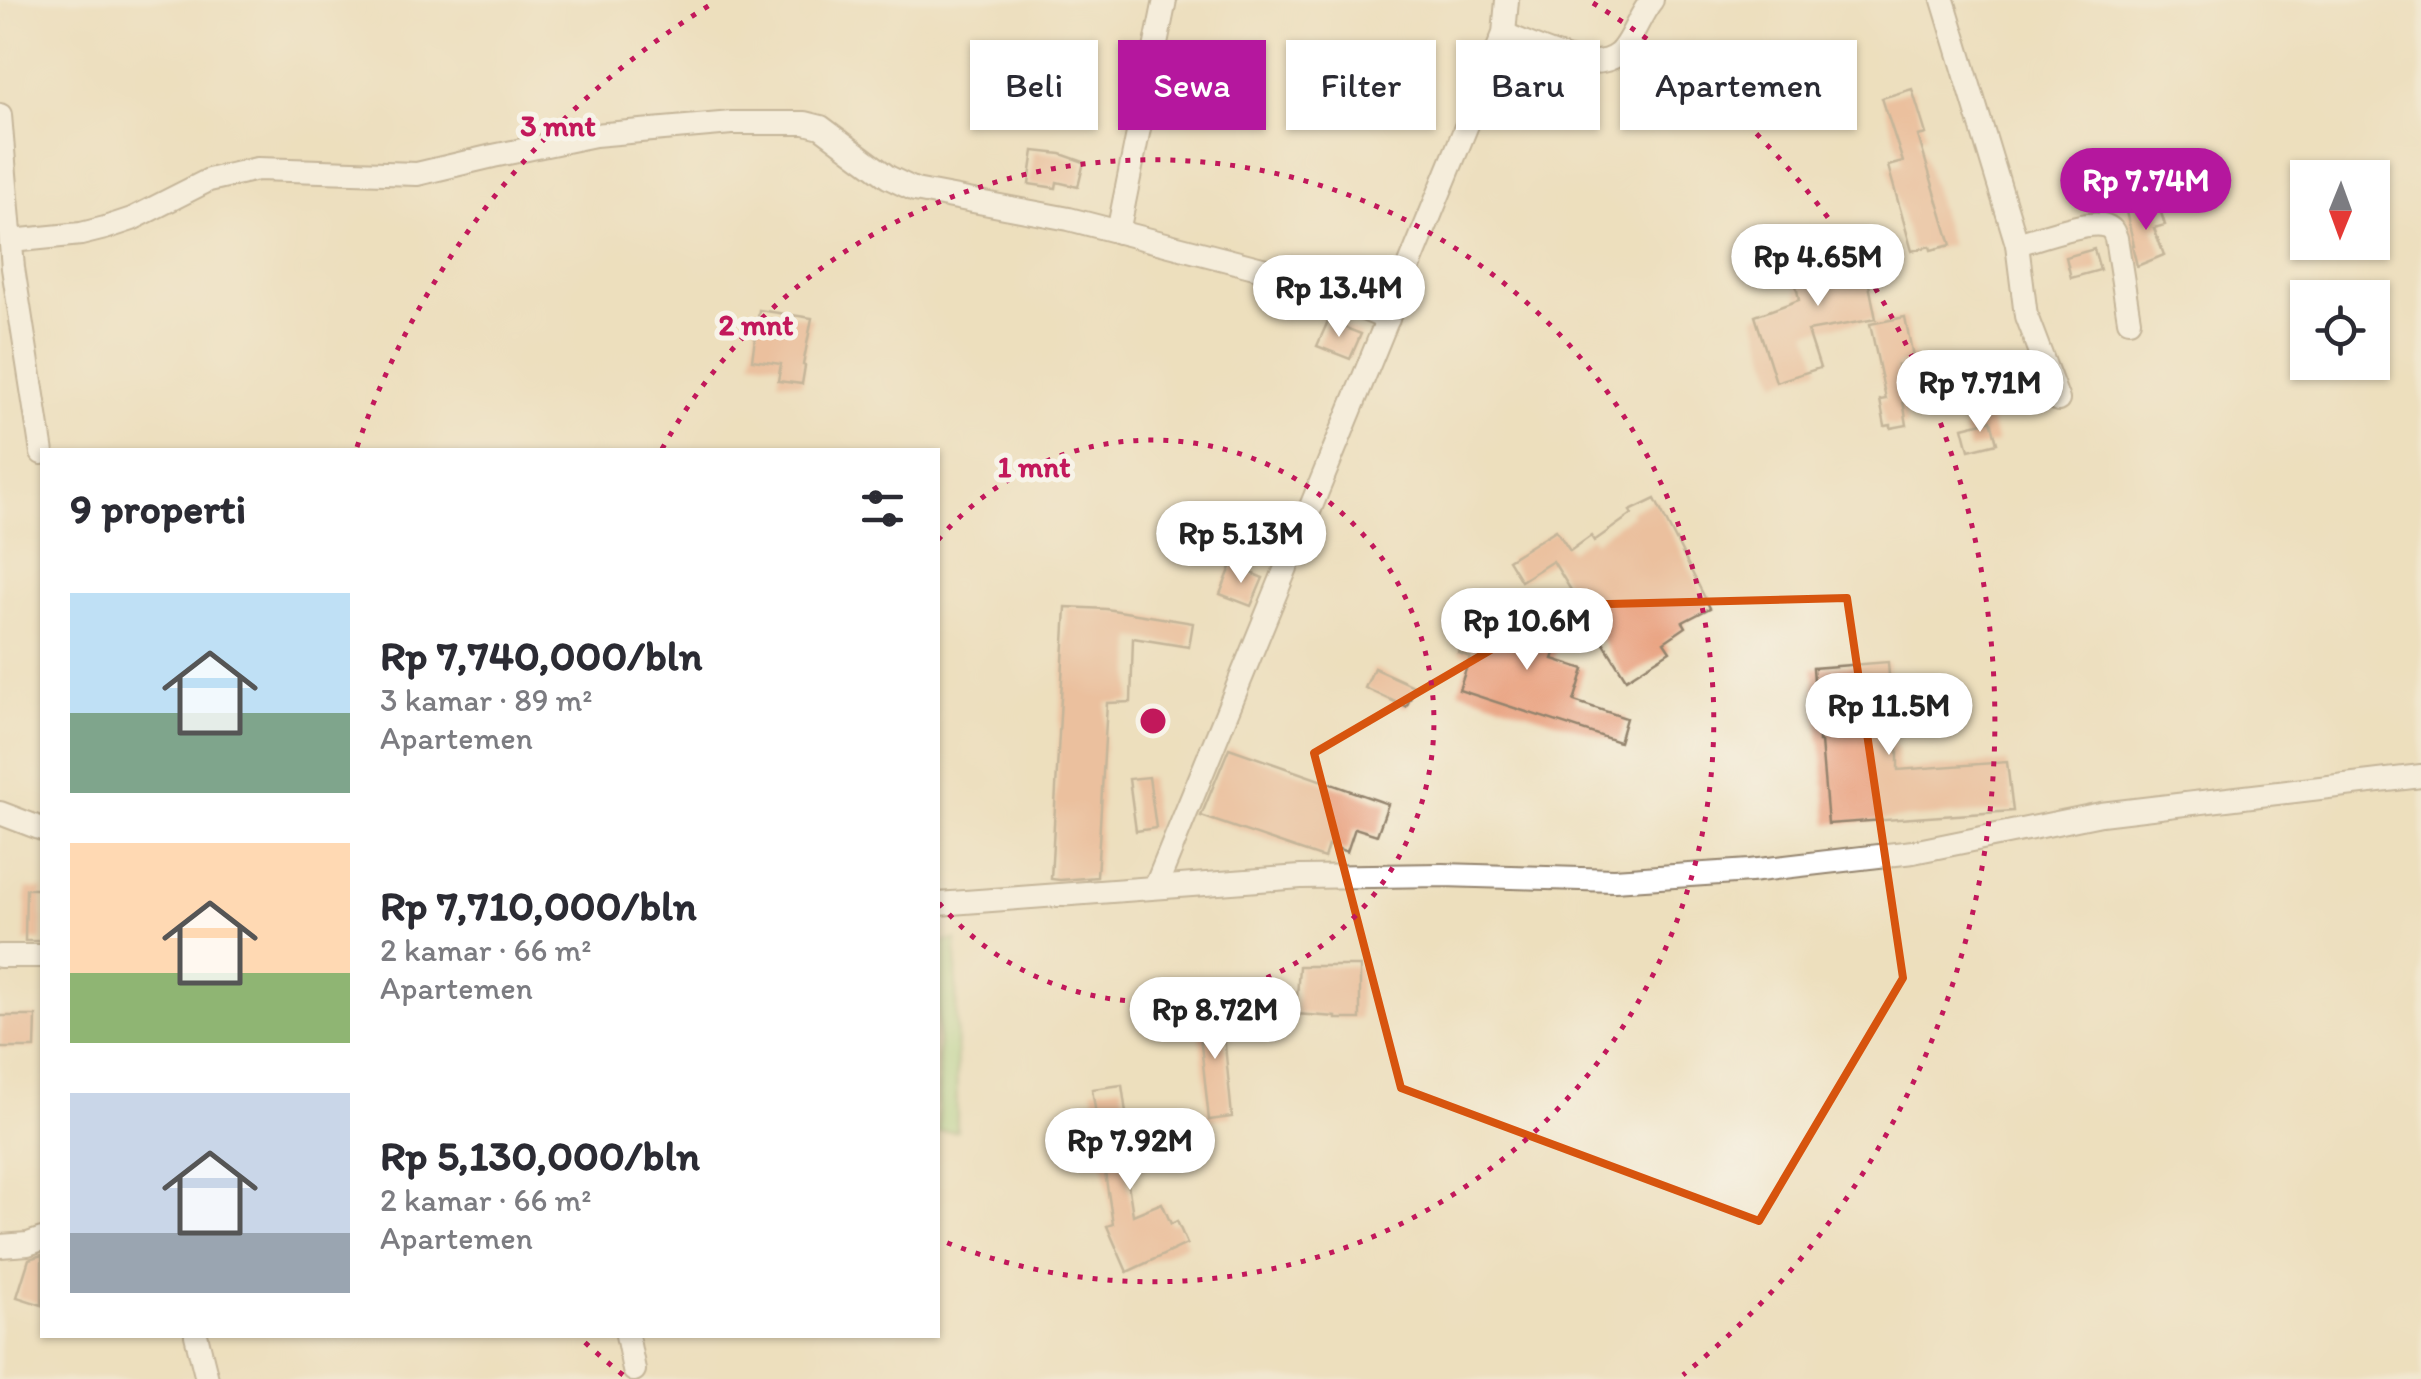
<!DOCTYPE html>
<html lang="id">
<meta charset="utf-8">
<style>
body{margin:0;font-family:Itim,sans-serif;background:#f2f2f3;color:#2b2b33;height:100vh;display:flex;flex-direction:column;font-size:38px;white-space:nowrap}
*{box-sizing:border-box;margin:0}
p{font-size:32px;color:#7c7c81}
.icon{flex:none;width:55px;height:55px;fill:none;stroke:currentColor;stroke-width:2;stroke-linecap:round;stroke-linejoin:round}
.map{position:relative;flex:1;overflow:hidden}
.sheet{position:absolute;left:40px;top:448px;width:900px;height:890px;display:flex;flex-direction:column;background:#fff;border-radius:0px;box-shadow:0 2px 8px #0004}
.sheet>*{flex:none}
.banner{position:absolute;left:970px;top:40px;width:950px;height:90px;display:flex;gap:20px}
.needle{width:65px;rotate:181deg}
.tools{position:absolute;left:2290px;top:160px;display:grid;gap:20px}
.tools a{display:grid;place-items:center;width:100px;height:100px;border-radius:0px;background:#fff;box-shadow:0 2px 8px #0004;font-size:50px}
.price{position:absolute;translate:-50% -85px;padding:0 22px;border-radius:35px;background:#fff;color:#222;font-size:32px;line-height:65px;filter:drop-shadow(0 2px 5px #0008)}
.price::after{content:'';position:absolute;left:50%;top:60px;width:30px;height:22px;margin-left:-15px;background:inherit;clip-path:polygon(0 0,100% 0,50% 100%)}
.price.selected{background:#b5179e;color:#fff}
ul{padding:0;list-style:none}
li{display:flex;align-items:center;gap:30px;height:250px;padding:0 30px}
li span{display:grid;place-items:center;flex:none;width:280px;height:200px;border-radius:0px;color:#555}
li>.icon{margin-inline-start:auto}
span .icon{width:120px;height:120px;fill:#fffc;stroke-width:1}
li b{font-size:42px}
h2{display:flex;justify-content:space-between;align-items:center;height:120px;padding:0 30px;font-size:42px}
.pill{padding:0 35px;border-radius:0px;background:#fff;box-shadow:0 2px 8px #0004;font-size:35px;line-height:90px}
.pill.selected{background:#b5179e;color:#fff}
.map>svg:first-child{display:block}
.green{fill:#9bd385;stroke:#6b7e52;stroke-width:2.5}
.building{fill:#e89b78}
.lines{fill:none;stroke-linecap:round;stroke-linejoin:round}
.minor-casing{stroke:#94846e;stroke-width:26}
.minor{stroke:#fff;stroke-width:22}
.marked{fill:none;stroke:#d7540e;stroke-width:8;stroke-linejoin:round}
.ring{fill:none;stroke:#c2185b;stroke-width:5;stroke-dasharray:5 10}
.centre{fill:#c2185b;stroke:#f7f3e8;stroke-width:5}
.ring-label{font-size:30px;text-anchor:middle;font-weight:bold;fill:#c2185b;stroke:#f7f3e8;stroke-width:10;stroke-linejoin:round;paint-order:stroke}
</style>
<div class="map">
<svg width="2421" height="1379" viewBox="0 0 2421 1379">
<rect width="100%" height="100%" fill="#f7f3e8"/>
<filter id="ink" filterUnits="userSpaceOnUse"><feTurbulence type="fractalNoise" baseFrequency=".01" numOctaves="2"/><feDisplacementMap in="SourceGraphic" scale="20" xChannelSelector="R" yChannelSelector="G"/><feConvolveMatrix kernelMatrix="1 2 1 2 8 2 1 2 1" color-interpolation-filters="sRGB"/></filter>
<filter id="wash" filterUnits="userSpaceOnUse"><feTurbulence type="fractalNoise" baseFrequency=".0048" numOctaves="4" result="noise"/><feDisplacementMap in="SourceGraphic" scale="40" xChannelSelector="R" yChannelSelector="G"/><feGaussianBlur stdDeviation="2.25" result="paint"/><feColorMatrix in="noise" values="0 0 0 0 0 0 0 0 0 0 0 0 0 0 0 0 0 1.4 0 .05"/><feComposite in="paint" operator="in"/></filter>
<g filter="url(#wash)">
<rect width="100%" height="100%" fill="#eddfbd"/>
<!-- green -->
<polygon class="green" points="956,940 957,1131 938,1132 938,943"/>
<g id="blocks">
<!-- building -->
<g class="building">
<polygon points="1912,89 1926,134 1918,136 1951,245 1931,250 1930,246 1912,251 1888,166 1903,162 1882,98"/>
<polygon points="1034,151 1061,154 1084,162 1078,187 1057,182 1056,188 1029,184"/>
<polygon points="2158,203 2165,225 2154,228 2164,255 2137,266 2132,245 2134,245 2126,212"/>
<polygon points="1881,248 1885,266 1866,270 1876,319 1808,331 1820,368 1776,382 1755,316 1799,300 1792,265"/>
<polygon points="2094,249 2100,270 2071,278 2066,257"/>
<polygon points="759,310 812,318 803,365 805,366 802,384 778,381 781,364 752,360"/>
<polygon points="1905,317 1914,362 1897,365 1907,425 1891,428 1891,425 1885,426 1880,400 1886,399 1870,324"/>
<polygon points="1328,321 1361,334 1350,359 1317,346"/>
<polygon points="1991,420 1997,443 1969,450 1963,427"/>
<polygon points="1655,499 1710,608 1683,622 1686,627 1664,642 1670,651 1626,679 1553,561 1521,581 1508,560 1556,530 1570,551 1591,536 1594,541 1632,514 1630,511"/>
<polygon points="1232,565 1263,578 1251,606 1220,594"/>
<polygon points="1475,601 1561,637 1553,659 1584,669 1574,701 1626,718 1619,742 1459,690 1470,657 1459,653 1469,623 1466,622"/>
<polygon points="1066,607 1106,609 1193,623 1189,647 1133,638 1131,702 1107,703 1097,877 1060,880 1051,879"/>
<polygon points="1888,662 1894,747 1898,747 1898,770 2007,762 2013,811 1828,824 1821,742 1819,742 1818,692 1815,693 1813,668"/>
<polygon points="1374,668 1416,687 1406,707 1365,688"/>
<polygon points="1229,748 1388,804 1377,835 1355,828 1347,852 1328,845 1324,858 1201,816"/>
<polygon points="1149,777 1156,828 1136,831 1129,779"/>
<polygon points="26,889 42,889 42,941 25,941"/>
<polygon points="1299,966 1360,966 1360,1019 1336,1019 1336,1017 1296,1014"/>
<polygon points="1221,1004 1232,1117 1209,1120 1197,1007"/>
<polygon points="0,1016 36,1016 35,1048 0,1048"/>
<polygon points="1122,1085 1126,1113 1117,1114 1133,1215 1162,1203 1171,1224 1177,1221 1187,1244 1127,1272 1107,1226 1113,1224 1092,1089"/>
<polygon points="42,1255 42,1305 17,1297 29,1259"/>
</g>
</g>
</g>
<g filter="url(#ink)">
<use href="#blocks" fill-opacity="0" stroke="#94846e" stroke-width="2.5"/>
<g class="lines">
<!-- minor casing -->
<g class="minor-casing">
<g id="minor">
<polyline points="1943,0 2017,244 2026,316 2058,400"/>
<path d="M1504,34C1533,45 1590,77 1618,54C1631,43 1639,15 1652,0"/>
<polyline points="0,115 13,268 42,453"/>
<polyline points="1118,232 1165,0"/>
<polyline points="11,241 81,234 105,228 132,219 209,180 257,169 417,174 493,156 595,135 732,123 805,123 821,127 888,177 915,190 1069,219 1270,271 1388,319"/>
<path d="M2017,244C2036,239 2088,219 2106,226C2113,229 2113,231 2116,238L2129,320"/>
<polyline points="0,813 42,829"/>
<polyline points="1156,886 1504,34 1507,0"/>
<polyline points="938,904 1301,877 1443,875 1614,880 1750,871 1913,852 2101,814 2421,776"/>
<polyline points="0,956 42,956"/>
<polyline points="0,1246 28,1244 42,1239"/>
<polyline points="196,1335 207,1379"/>
<polyline points="627,1335 634,1370"/>
</g>
</g>
<!-- minor -->
<use href="#minor" class="minor"/>
</g>
</g>
<!-- marked area -->
<path d="M0 0H2421V1379H0ZM1847,598L1903,978L1759,1221L1401,1088L1314,753L1568,605Z" fill="#eddfbd" fill-opacity=".55" fill-rule="evenodd"/>
<path class="marked" d="M1847,598L1903,978L1759,1221L1401,1088L1314,753L1568,605Z"/>
<!-- distance rings -->
<g class="ring">
<path d="M938 540A281 281 0 1 1 938 902"/>
<path d="M662 449A561 561 0 1 1 938 1239"/>
<path d="M623 1375A842 842 0 0 1 579 1337M357 447A842 842 0 0 1 713 3M1593 3A842 842 0 0 1 1683 1375"/>
</g>
<circle cx="1153" cy="721" r="15" class="centre"/>
<g class="ring-label">
<text x="558" y="136">3 mnt</text>
<text x="756" y="335">2 mnt</text>
<text x="1034" y="477">1 mnt</text>
</g>
</svg>
<div class="tools">
<a><svg class="needle" viewBox="-14 -14 28 28"><path d="M0-13l5 13h-10z" fill="#e53935"/><path d="M0 13l5-13h-10z" fill="#7c7c81"/></svg></a>
<a><svg class="icon" aria-label="locate" viewBox="0 0 24 24"><circle cx="12" cy="12" r="6"/><path d="M12 2v4M12 18v4M2 12h4M18 12h4"/></svg></a>
</div>
<b class="price selected" style="left:2146px;top:233px">Rp 7.74M</b>
<b class="price" style="left:1818px;top:309px">Rp 4.65M</b>
<b class="price" style="left:1339px;top:340px">Rp 13.4M</b>
<b class="price" style="left:1980px;top:435px">Rp 7.71M</b>
<b class="price" style="left:1241px;top:586px">Rp 5.13M</b>
<b class="price" style="left:1527px;top:673px">Rp 10.6M</b>
<b class="price" style="left:1889px;top:758px">Rp 11.5M</b>
<b class="price" style="left:1215px;top:1062px">Rp 8.72M</b>
<b class="price" style="left:1130px;top:1193px">Rp 7.92M</b>
<div class="banner">
<a class="pill">Beli</a>
<a class="pill selected">Sewa</a>
<a class="pill">Filter</a>
<a class="pill">Baru</a>
<a class="pill">Apartemen</a>
</div>
<section class="sheet">
<h2>9 properti<svg class="icon" aria-label="filters" viewBox="0 0 24 24"><path d="M4 7h16M4 17h16"/><circle cx="9" cy="7" r="2"/><circle cx="15" cy="17" r="2"/></svg></h2>
<ul>
<li><span style="background:linear-gradient(#bfe0f5 60%,#7fa58c 0)"><svg class="icon" aria-label="home" viewBox="0 0 24 24"><path d="M3 11l9-7 9 7M6 9v11h12V9"/></svg></span><div><b>Rp 7,740,000/bln</b><p>3 kamar · 89 m²</p><p>Apartemen</p></div></li>
<li><span style="background:linear-gradient(#ffd9b3 65%,#8fb573 0)"><svg class="icon" aria-label="home" viewBox="0 0 24 24"><path d="M3 11l9-7 9 7M6 9v11h12V9"/></svg></span><div><b>Rp 7,710,000/bln</b><p>2 kamar · 66 m²</p><p>Apartemen</p></div></li>
<li><span style="background:linear-gradient(#c9d6e8 70%,#9aa5b1 0)"><svg class="icon" aria-label="home" viewBox="0 0 24 24"><path d="M3 11l9-7 9 7M6 9v11h12V9"/></svg></span><div><b>Rp 5,130,000/bln</b><p>2 kamar · 66 m²</p><p>Apartemen</p></div></li>
</ul>
</section>
</div>
